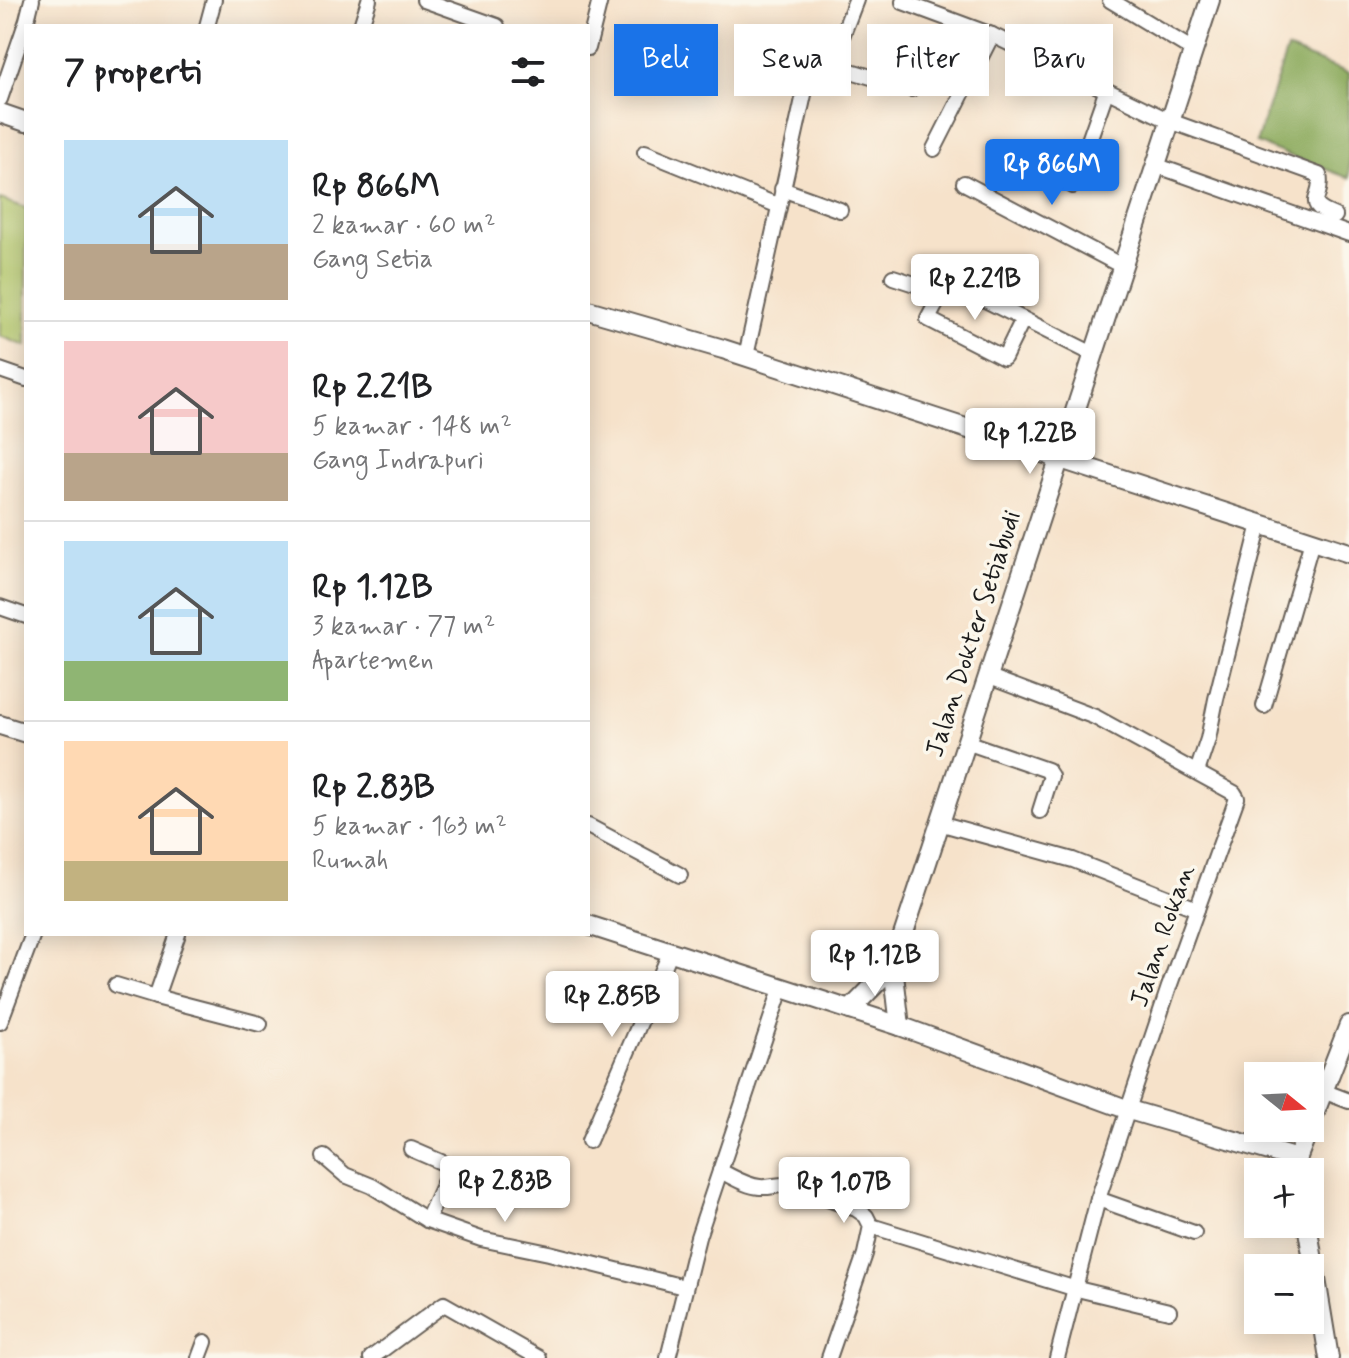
<!DOCTYPE html>
<html lang="id">
<meta charset="utf-8">
<style>
body{margin:0;font-family:Mynerve,sans-serif;background:#f2f2f2;color:#202124;height:100vh;display:flex;flex-direction:column;font-size:30px;white-space:nowrap}
*{box-sizing:border-box;margin:0}
p{font-size:26px;color:#757577}
.icon{flex:none;width:44px;height:44px;fill:none;stroke:currentColor;stroke-width:2;stroke-linecap:round;stroke-linejoin:round}
.map{position:relative;flex:1;overflow:hidden}
.drawer{position:absolute;left:24px;top:24px;width:566px;height:912px;display:flex;flex-direction:column;background:#fff;border-radius:0px;box-shadow:0 4px 20px #0003}
.drawer>*{flex:none}
.guide{position:absolute;left:614px;top:24px;width:614px;height:72px;display:flex;gap:16px}
.needle{width:52px;rotate:108deg}
.tools{position:absolute;left:1244px;top:1062px;display:grid;gap:16px}
.tools a{display:grid;place-items:center;width:80px;height:80px;border-radius:0px;background:#fff;box-shadow:0 4px 20px #0003;font-size:40px}
.price{position:absolute;translate:-50% -68px;padding:0 18px;border-radius:8px;background:#fff;color:#222;font-size:26px;line-height:52px;filter:drop-shadow(0 2px 4px #0008)}
.price::after{content:'';position:absolute;left:50%;top:48px;width:24px;height:18px;margin-left:-12px;background:inherit;clip-path:polygon(0 0,100% 0,50% 100%)}
.price.on{background:#1a73e8;color:#fff}
ul{padding:0;list-style:none}
li{display:flex;align-items:center;gap:24px;height:200px;padding:0 40px}
li+li{border-top:2px solid #e0e0e0}
li span{display:grid;place-items:center;flex:none;width:224px;height:160px;border-radius:0px;color:#555}
li>.icon{margin-inline-start:auto}
span .icon{width:96px;height:96px;fill:#fffc;stroke-width:1}
li b{font-size:34px}
h2{display:flex;justify-content:space-between;align-items:center;height:96px;padding:0 40px;font-size:34px}
.tag{padding:0 28px;border-radius:0px;background:#fff;box-shadow:0 4px 20px #0003;font-size:28px;line-height:72px}
.tag.on{background:#1a73e8;color:#fff}
.map>svg:first-child{display:block}
.green{fill:#b1c569;stroke:#667042;stroke-width:2}
.forest{fill:#8caa5d;stroke:#54633c;stroke-width:2}
.lines{fill:none;stroke-linecap:round;stroke-linejoin:round}
.minor-casing{stroke:#686159;stroke-width:18}
.major-casing{stroke:#686159;stroke-width:22}
.minor{stroke:#fff;stroke-width:14}
.major{stroke:#fff;stroke-width:18}
.labels{text-anchor:middle;dominant-baseline:central;stroke-width:7;stroke-linejoin:round;paint-order:stroke}
.street-label{font-size:26px;fill:#1c1c1c;stroke:#fbf7ec}
</style>
<div class="map">
<svg width="1349" height="1358" viewBox="0 0 1349 1358">
<rect width="100%" height="100%" fill="#fbf7ec"/>
<filter id="ink" filterUnits="userSpaceOnUse"><feTurbulence type="fractalNoise" baseFrequency=".0125" numOctaves="2"/><feDisplacementMap in="SourceGraphic" scale="16" xChannelSelector="R" yChannelSelector="G"/><feConvolveMatrix kernelMatrix="1 2 1 2 8 2 1 2 1" color-interpolation-filters="sRGB"/></filter>
<filter id="wash" filterUnits="userSpaceOnUse"><feTurbulence type="fractalNoise" baseFrequency=".006" numOctaves="4" result="noise"/><feDisplacementMap in="SourceGraphic" scale="32" xChannelSelector="R" yChannelSelector="G"/><feGaussianBlur stdDeviation="1.8" result="paint"/><feColorMatrix in="noise" values="0 0 0 0 0 0 0 0 0 0 0 0 0 0 0 0 0 1.4 0 .05"/><feComposite in="paint" operator="in"/></filter>
<g filter="url(#wash)">
<rect width="100%" height="100%" fill="#f6e2ca"/>
<!-- green -->
<polygon class="green" points="0,199 26,208 26,346 0,336"/>
<!-- forest -->
<polygon class="forest" points="1287,49 1349,73 1349,178 1256,143"/>
</g>
<g filter="url(#ink)">
<g class="lines">
<!-- minor casing -->
<g class="minor-casing">
<g id="minor">
<polyline points="424,0 497,26"/>
<polyline points="1110,0 1193,50"/>
<path d="M903,2L992,35L1170,121L1319,175C1325,200 1300,202 1335,216"/>
<polyline points="207,26 214,0"/>
<polyline points="361,26 369,0"/>
<polyline points="588,48 600,0"/>
<polyline points="831,65 911,89"/>
<polyline points="761,81 770,51 776,48 828,68"/>
<polyline points="0,99 27,20 32,0"/>
<polyline points="934,149 992,35"/>
<polyline points="645,152 779,206"/>
<polyline points="1155,165 1349,234"/>
<polyline points="964,183 1122,266"/>
<polyline points="1073,186 1106,92"/>
<polyline points="782,189 840,210"/>
<polyline points="893,277 933,290 939,289 947,282 951,283 1093,354"/>
<polyline points="946,285 928,319 1004,358 1023,319"/>
<polyline points="746,356 805,90 812,77 831,65 856,0"/>
<polyline points="0,370 26,379"/>
<polyline points="0,607 26,616"/>
<polyline points="987,676 1095,717 1234,793 1237,798 1169,987 1098,1199 1057,1358"/>
<polyline points="1264,706 1312,541"/>
<polyline points="966,742 1047,770 1051,776 1040,811"/>
<polyline points="1197,772 1208,739 1216,699 1260,524"/>
<polyline points="939,823 1073,860 1197,909"/>
<polyline points="588,826 680,875"/>
<polyline points="178,934 156,997 260,1024"/>
<polyline points="116,985 156,997"/>
<polyline points="0,1022 33,934"/>
<polyline points="1323,1091 1349,1101"/>
<polyline points="589,1141 670,953"/>
<polyline points="411,1149 448,1165 450,1170 427,1220"/>
<polyline points="324,1157 345,1175 372,1186 427,1220 481,1239 549,1253 684,1287"/>
<path d="M720,1171C733,1177 746,1186 760,1187C770,1188 778,1184 788,1185L856,1209L866,1216L871,1226L865,1254L829,1358"/>
<polyline points="1098,1199 1194,1233"/>
<polyline points="871,1226 1073,1288 1169,1311"/>
<polyline points="199,1358 205,1342"/>
<polyline points="371,1358 444,1304 539,1358"/>
<polyline points="668,1358 698,1237 781,989"/>
</g>
</g>
<!-- major casing -->
<g class="major-casing">
<g id="major">
<polyline points="0,113 26,122"/>
<polyline points="588,310 723,349 1349,553"/>
<polyline points="0,725 26,733"/>
<polyline points="588,925 900,1026 1129,1110 1297,1159"/>
<polyline points="850,1010 893,966"/>
<polyline points="900,1026 893,966 1210,0"/>
<polyline points="1310,1125 1349,1025"/>
<polyline points="1299,1172 1297,1159 1309,1128"/>
<polyline points="1307,1224 1329,1358"/>
</g>
</g>
<!-- minor -->
<use href="#minor" class="minor"/>
<!-- major -->
<use href="#major" class="major"/>
</g>
</g>
<g class="labels">
<!-- street labels -->
<g class="street-label">
<text transform="translate(974 634) rotate(-72)">Jalan Dokter Setiabudi</text>
<text transform="translate(1163 936) rotate(-71)">Jalan Rokan</text>
</g>
</g>
</svg>
<div class="tools">
<a><svg class="needle" viewBox="-14 -14 28 28"><path d="M0-13l5 13h-10z" fill="#e53935"/><path d="M0 13l5-13h-10z" fill="#757577"/></svg></a>
<a>+</a>
<a>−</a>
</div>
<b class="price on" style="left:1052px;top:207px">Rp 866M</b>
<b class="price" style="left:975px;top:322px">Rp 2.21B</b>
<b class="price" style="left:1030px;top:476px">Rp 1.22B</b>
<b class="price" style="left:875px;top:998px">Rp 1.12B</b>
<b class="price" style="left:612px;top:1039px">Rp 2.85B</b>
<b class="price" style="left:505px;top:1224px">Rp 2.83B</b>
<b class="price" style="left:844px;top:1225px">Rp 1.07B</b>
<div class="guide">
<a class="tag on">Beli</a>
<a class="tag">Sewa</a>
<a class="tag">Filter</a>
<a class="tag">Baru</a>
</div>
<section class="drawer">
<h2>7 properti<svg class="icon" aria-label="filters" viewBox="0 0 24 24"><path d="M4 7h16M4 17h16"/><circle cx="9" cy="7" r="2"/><circle cx="15" cy="17" r="2"/></svg></h2>
<ul>
<li><span style="background:linear-gradient(#bfe0f5 65%,#b9a48a 0)"><svg class="icon" aria-label="home" viewBox="0 0 24 24"><path d="M3 11l9-7 9 7M6 9v11h12V9"/></svg></span><div><b>Rp 866M</b><p>2 kamar · 60 m²</p><p>Gang Setia</p></div></li>
<li><span style="background:linear-gradient(#f6c9c9 70%,#b9a48a 0)"><svg class="icon" aria-label="home" viewBox="0 0 24 24"><path d="M3 11l9-7 9 7M6 9v11h12V9"/></svg></span><div><b>Rp 2.21B</b><p>5 kamar · 148 m²</p><p>Gang Indrapuri</p></div></li>
<li><span style="background:linear-gradient(#bfe0f5 75%,#8fb573 0)"><svg class="icon" aria-label="home" viewBox="0 0 24 24"><path d="M3 11l9-7 9 7M6 9v11h12V9"/></svg></span><div><b>Rp 1.12B</b><p>3 kamar · 77 m²</p><p>Apartemen</p></div></li>
<li><span style="background:linear-gradient(#ffd9b3 75%,#c2b280 0)"><svg class="icon" aria-label="home" viewBox="0 0 24 24"><path d="M3 11l9-7 9 7M6 9v11h12V9"/></svg></span><div><b>Rp 2.83B</b><p>5 kamar · 163 m²</p><p>Rumah</p></div></li>
</ul>
</section>
</div>
